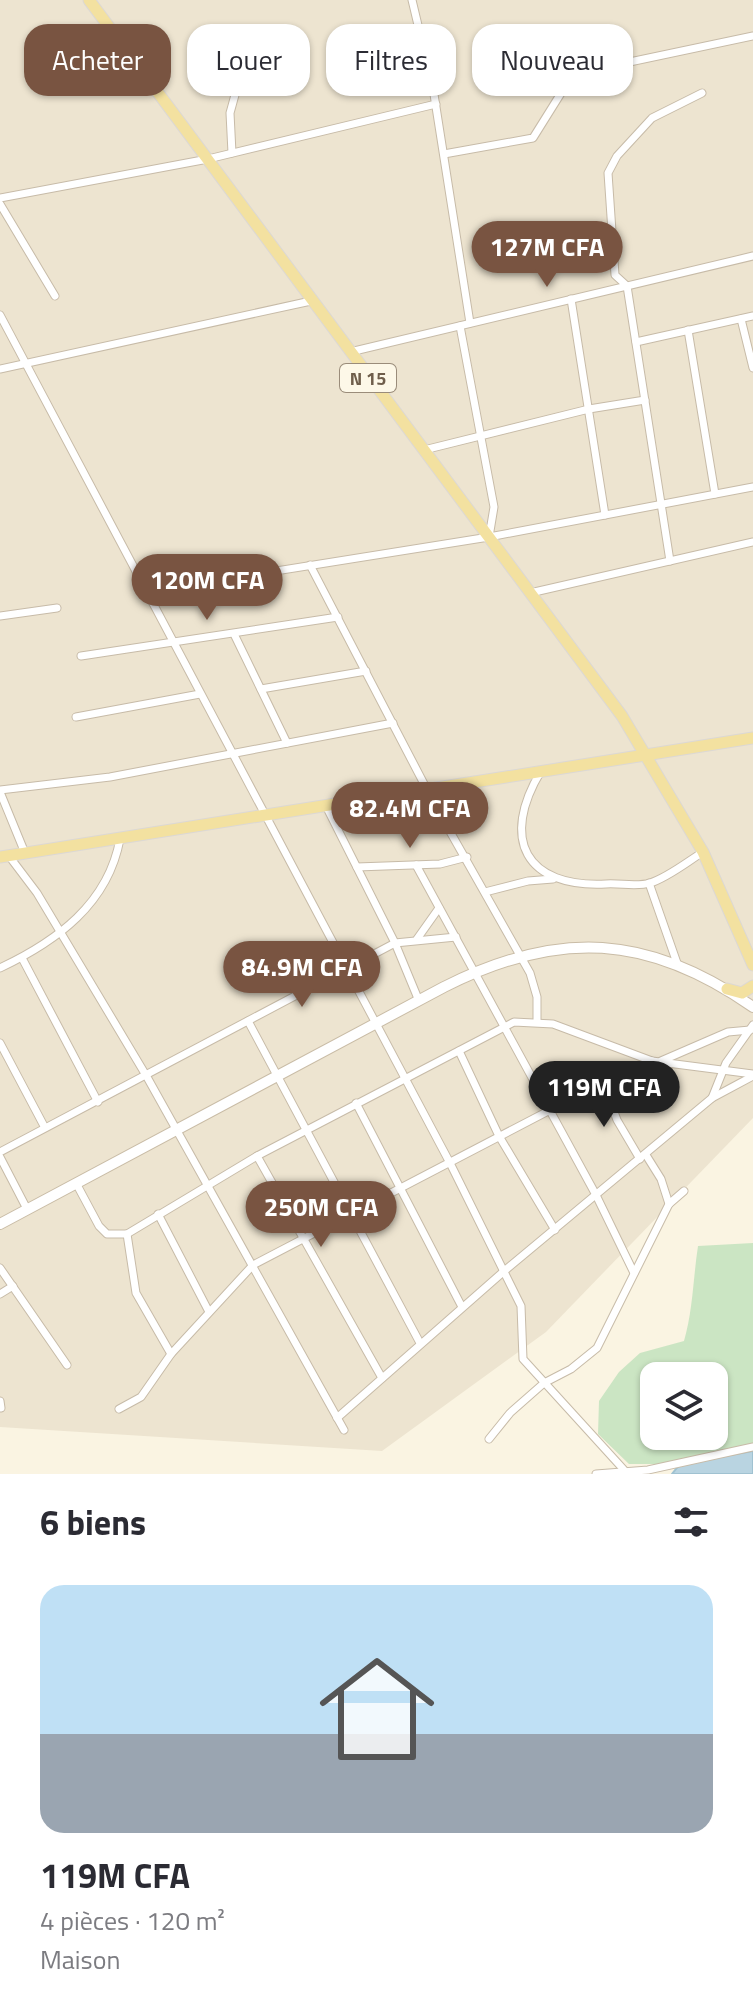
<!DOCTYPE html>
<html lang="fr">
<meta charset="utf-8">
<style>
body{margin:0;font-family:"Titillium Web",sans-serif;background:#f2f2f3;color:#2b2b33;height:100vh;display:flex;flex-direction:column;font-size:30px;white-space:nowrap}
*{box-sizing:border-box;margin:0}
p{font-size:26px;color:#7c7c81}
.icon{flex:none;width:44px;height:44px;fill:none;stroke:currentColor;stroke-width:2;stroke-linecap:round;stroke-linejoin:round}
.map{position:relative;height:1474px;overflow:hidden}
.sheet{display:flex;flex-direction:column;background:#fff;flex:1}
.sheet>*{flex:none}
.hud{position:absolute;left:24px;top:24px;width:706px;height:72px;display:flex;gap:16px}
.controls{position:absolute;left:640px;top:1362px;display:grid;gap:16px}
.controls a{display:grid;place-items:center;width:88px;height:88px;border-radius:16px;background:#fff;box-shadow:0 2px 6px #0004;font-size:40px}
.price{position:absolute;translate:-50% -68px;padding:0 18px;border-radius:28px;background:#795441;color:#fff;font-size:26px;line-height:52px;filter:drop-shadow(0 2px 4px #0008)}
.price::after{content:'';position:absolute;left:50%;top:48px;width:24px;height:18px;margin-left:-12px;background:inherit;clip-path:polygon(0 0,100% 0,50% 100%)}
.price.on{background:#222;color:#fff}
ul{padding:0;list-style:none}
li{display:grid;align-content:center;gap:16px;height:424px;padding:0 40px}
li span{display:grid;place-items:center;height:248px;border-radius:24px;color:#555}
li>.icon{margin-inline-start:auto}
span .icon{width:144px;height:144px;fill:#fffc;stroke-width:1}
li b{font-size:34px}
h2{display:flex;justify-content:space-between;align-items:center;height:96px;padding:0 40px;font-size:34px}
.chip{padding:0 28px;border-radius:24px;background:#fff;box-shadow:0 2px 6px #0004;font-size:28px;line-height:72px}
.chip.on{background:#795441;color:#fff}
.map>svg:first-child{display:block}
.residential{fill:#ede4d0}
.green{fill:#cbe5c3;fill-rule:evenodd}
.water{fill:#b9d4e1;stroke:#a0c2d1;stroke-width:2}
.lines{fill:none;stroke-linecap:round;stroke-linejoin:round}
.street-casing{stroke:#c7bba8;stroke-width:9}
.secondary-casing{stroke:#c9bca6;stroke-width:12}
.primary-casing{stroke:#dcd8d4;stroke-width:13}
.street{stroke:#fff;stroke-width:7}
.secondary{stroke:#fff;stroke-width:10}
.primary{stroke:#f3e1a0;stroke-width:11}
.labels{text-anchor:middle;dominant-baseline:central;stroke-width:6;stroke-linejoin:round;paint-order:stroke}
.shield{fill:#fdf8e8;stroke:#9a8c7a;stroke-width:2}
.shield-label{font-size:18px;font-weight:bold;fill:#6f5e4b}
</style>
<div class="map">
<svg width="753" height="1474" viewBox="0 0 753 1474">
<rect width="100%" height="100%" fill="#faf4e2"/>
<!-- residential -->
<polygon class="residential" points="0,0 753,0 753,1118 546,1332 382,1451 0,1427"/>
<!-- green -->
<path class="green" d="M753,1243V1451L680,1464H629L598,1434L599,1401L619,1372L640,1353L684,1341C693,1310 693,1279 698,1246ZM654,1376H714V1436H654Z"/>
<!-- water -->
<polygon class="water" points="753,1451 753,1474 672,1474 680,1464"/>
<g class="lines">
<!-- street casing -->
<g class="street-casing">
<g id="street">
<polyline points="412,0 433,88 470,323"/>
<polyline points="232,153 230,113 241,73 241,42"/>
<polyline points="444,154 533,138 573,74 753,36"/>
<polyline points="0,198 208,159 436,104"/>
<polyline points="0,204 55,296"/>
<polyline points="571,299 605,515"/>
<polyline points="0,315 450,1163 521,1306 523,1359 625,1471"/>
<polyline points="741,319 753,368"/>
<polyline points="460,326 494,507 489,537"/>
<polyline points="688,330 715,494"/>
<polyline points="636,342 753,316"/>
<polyline points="350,352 753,256"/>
<polyline points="0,369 311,301"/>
<polyline points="424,450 589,409 645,400"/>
<polyline points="670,561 627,286 615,275 608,173 617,156 652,118 702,93"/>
<polyline points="310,565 435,805 530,973 537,997 537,1021"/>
<polyline points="144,592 489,537 753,487"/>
<polyline points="530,593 753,542"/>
<polyline points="0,616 57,608"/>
<polyline points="234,634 287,743"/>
<polyline points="81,656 338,617"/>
<polyline points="261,689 366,671"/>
<polyline points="76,717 200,694"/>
<path d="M541,771C500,839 525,888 606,884C620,883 637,887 650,883C667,878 687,862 703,852"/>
<polyline points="0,790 110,777 393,723"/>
<polyline points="0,792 25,853"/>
<polyline points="326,806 395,943 419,1001"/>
<polyline points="9,856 37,893 147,1077 344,1430"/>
<polyline points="416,865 596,1195 634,1273"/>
<polyline points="357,867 440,864 467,857"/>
<polyline points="649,883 677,963"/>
<polyline points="485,892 528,881 553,879"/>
<polyline points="417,939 439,908"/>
<polyline points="22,958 98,1102"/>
<path d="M0,968C57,941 108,904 120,839"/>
<polyline points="248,1021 420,1343"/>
<polyline points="0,1043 44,1126"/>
<polyline points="459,1051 499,1136 555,1230"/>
<polyline points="661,1061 728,1032 750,1030"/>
<polyline points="603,1082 617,1120 640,1159"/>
<polyline points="712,1098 726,1063 753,1025"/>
<polyline points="356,1103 462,1307"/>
<polyline points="0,1152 395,943 456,937"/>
<polyline points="646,1155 661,1179 669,1204"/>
<polyline points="257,1156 382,1378"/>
<polyline points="0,1157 27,1209"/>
<polyline points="76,1183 99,1226 107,1234 127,1234 257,1156 514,1022 553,1024 652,1061 753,1074"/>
<polyline points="158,1214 208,1310"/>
<polyline points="127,1234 136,1293 171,1354"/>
<polyline points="0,1268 67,1365"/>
<polyline points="0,1294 13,1286"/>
<polyline points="0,1401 1,1408"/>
<polyline points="119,1409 141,1397 171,1354 253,1265 600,1084 652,1061"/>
<polyline points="337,1418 503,1272 712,1098 753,1076"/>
<polyline points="489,1439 510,1413 544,1383 571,1369 597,1348 669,1204 684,1191"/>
<polyline points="596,1474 648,1470 753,1447"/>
</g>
</g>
<!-- secondary casing -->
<g class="secondary-casing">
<path id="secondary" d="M0,1224L444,987C559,929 648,934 753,1007"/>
</g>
<!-- primary casing -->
<g class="primary-casing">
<g id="primary">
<polyline points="89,0 622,716 703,852 753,965"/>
<polyline points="0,857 753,738"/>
<polyline points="727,989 742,993 753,986"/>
</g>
</g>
<!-- street -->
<use href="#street" class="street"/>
<!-- secondary -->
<use href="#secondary" class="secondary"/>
<!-- primary -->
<use href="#primary" class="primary"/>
</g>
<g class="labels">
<!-- shield labels -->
<rect class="shield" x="340" y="364" width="56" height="28" rx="6"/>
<g class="shield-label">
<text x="368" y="378">N 15</text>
</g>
</g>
</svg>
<div class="controls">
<a><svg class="icon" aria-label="layers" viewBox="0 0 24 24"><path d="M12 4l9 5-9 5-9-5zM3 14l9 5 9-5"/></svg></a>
</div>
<b class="price" style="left:547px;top:289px">127M CFA</b>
<b class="price" style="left:207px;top:622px">120M CFA</b>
<b class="price" style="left:410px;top:850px">82.4M CFA</b>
<b class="price" style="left:302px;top:1009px">84.9M CFA</b>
<b class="price on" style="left:604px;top:1129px">119M CFA</b>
<b class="price" style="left:321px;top:1249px">250M CFA</b>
<div class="hud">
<a class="chip on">Acheter</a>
<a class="chip">Louer</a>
<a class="chip">Filtres</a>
<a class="chip">Nouveau</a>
</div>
</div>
<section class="sheet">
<h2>6 biens<svg class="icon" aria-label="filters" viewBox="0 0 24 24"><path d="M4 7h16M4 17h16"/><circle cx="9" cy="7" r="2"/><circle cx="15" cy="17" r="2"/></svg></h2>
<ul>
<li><span style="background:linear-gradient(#bfe0f5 60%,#9aa5b1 0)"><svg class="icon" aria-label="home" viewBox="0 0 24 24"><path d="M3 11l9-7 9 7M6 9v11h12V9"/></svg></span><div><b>119M CFA</b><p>4 pièces · 120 m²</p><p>Maison</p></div></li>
</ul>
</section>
